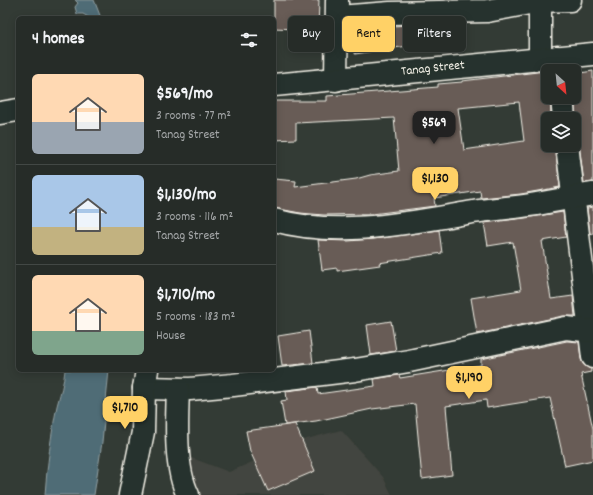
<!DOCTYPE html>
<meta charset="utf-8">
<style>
body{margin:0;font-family:Dekko,sans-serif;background:#2e3430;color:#f1f3f6;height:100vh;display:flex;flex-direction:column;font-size:15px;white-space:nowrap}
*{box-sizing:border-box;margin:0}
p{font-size:13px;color:#a4a7a8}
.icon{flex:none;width:22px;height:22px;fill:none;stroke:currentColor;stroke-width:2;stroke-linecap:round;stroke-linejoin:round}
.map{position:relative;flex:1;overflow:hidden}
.side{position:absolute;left:16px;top:16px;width:260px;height:356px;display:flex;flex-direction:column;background:#262c28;border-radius:6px;box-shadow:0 2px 10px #0003,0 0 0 1px #424845}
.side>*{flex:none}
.top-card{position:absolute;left:288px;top:16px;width:245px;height:36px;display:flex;gap:8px}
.needle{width:26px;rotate:153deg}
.controls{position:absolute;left:541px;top:64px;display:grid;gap:8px}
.controls a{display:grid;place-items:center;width:40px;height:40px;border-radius:6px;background:#262c28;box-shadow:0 2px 10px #0003,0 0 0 1px #424845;font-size:20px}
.price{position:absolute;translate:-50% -34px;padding:0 9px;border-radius:8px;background:#ffd166;color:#111;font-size:13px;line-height:26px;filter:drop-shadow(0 1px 2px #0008)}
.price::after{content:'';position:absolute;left:50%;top:24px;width:12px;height:9px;margin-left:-6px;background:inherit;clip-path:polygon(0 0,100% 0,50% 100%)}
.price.active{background:#222;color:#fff}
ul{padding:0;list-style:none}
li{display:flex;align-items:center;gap:12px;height:100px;padding:0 16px}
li+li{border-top:1px solid #424845}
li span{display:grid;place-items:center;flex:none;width:112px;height:80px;border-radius:6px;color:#555}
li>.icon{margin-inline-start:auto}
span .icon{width:48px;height:48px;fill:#fffc;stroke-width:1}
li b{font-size:17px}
h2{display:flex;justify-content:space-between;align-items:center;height:48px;padding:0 16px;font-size:17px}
.chip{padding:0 14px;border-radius:6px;background:#262c28;box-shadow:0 2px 10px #0003,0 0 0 1px #424845;font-size:14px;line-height:36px}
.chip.active{background:#ffd166;color:#111}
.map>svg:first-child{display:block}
.built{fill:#43453f}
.water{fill:#506c76;stroke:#92a1a4}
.building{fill:#685c56;stroke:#f4f1e8;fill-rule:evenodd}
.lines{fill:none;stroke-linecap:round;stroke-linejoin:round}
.minor-casing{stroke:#f4f1e8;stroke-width:25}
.major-casing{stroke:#f4f1e8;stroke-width:25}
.minor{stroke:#26332d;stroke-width:22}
.major{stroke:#26332d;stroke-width:22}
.labels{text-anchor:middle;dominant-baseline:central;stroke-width:4;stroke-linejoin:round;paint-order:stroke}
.street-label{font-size:13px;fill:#f4f1e8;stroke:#26332d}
</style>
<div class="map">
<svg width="593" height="495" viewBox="0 0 593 495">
<rect width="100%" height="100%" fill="#333b35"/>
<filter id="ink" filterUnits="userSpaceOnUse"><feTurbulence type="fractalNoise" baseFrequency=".025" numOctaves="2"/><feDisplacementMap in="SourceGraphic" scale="8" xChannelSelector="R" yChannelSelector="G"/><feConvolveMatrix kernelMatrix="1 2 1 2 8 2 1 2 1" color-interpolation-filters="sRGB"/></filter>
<g filter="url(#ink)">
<!-- built -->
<polygon class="built" points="341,430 383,477 392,495 172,495 181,454 229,472 303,440"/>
<!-- water -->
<g class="water">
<polygon points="75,0 94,0 101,18 90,18 83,14 77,14 75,7 78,3"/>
<path d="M65,370H109L102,442L94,495H45C47,466 51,435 57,406C60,394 64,383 65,370Z"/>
</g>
<!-- building -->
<g class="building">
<polygon points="274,0 319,0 318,30 274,28"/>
<polygon points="410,25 414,45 355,54 355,30 375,30 375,27"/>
<path d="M546,71L548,76V97H550L551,119H548V145H555L560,187L521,194L481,198L480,191L434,198L435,206L372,214L324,215L300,213L274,208V179L296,181L295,187L356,179L370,175L399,171L394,118L296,123V139L274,140V101H327V96L438,87V84L462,82V81ZM519,102L524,141L464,150L458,108Z"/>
<polygon points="593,71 593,182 584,183 579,143 577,138 574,135 574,126 576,118 574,94 574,74"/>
<polygon points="593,207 593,233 590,234 587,208"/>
<polygon points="563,212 566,237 542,241 551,299 573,296 575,316 563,316 477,334 471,298 521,290 513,242 488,246 484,223 525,218"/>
<polygon points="439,230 442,253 379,263 380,265 337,271 337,268 322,270 318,240 348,241 374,239"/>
<polygon points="391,321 396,351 371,355 367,325"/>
<polygon points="309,331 313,363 282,366 278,336"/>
<polygon points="567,341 579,342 581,359 583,364 588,368 591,369 591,372 581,374 593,429 593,460 565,466 550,398 487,408 486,400 446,406 452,475 422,479 415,404 372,409 316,421 285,425 281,401 287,400 286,391 317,387 318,394 375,386 374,379 399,375 400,378 481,365 481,359"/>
<polygon points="295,424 315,471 268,491 250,451 246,431"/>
</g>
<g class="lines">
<!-- minor casing -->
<g class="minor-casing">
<g id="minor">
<polyline points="338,17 390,13 487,11 540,1 570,0"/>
<polyline points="557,57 559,71"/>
<polyline points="540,59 540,1"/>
<polyline points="336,80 337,0"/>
<polyline points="562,97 564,119"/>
<polyline points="567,145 593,357"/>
<path d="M274,220C338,238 408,223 473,212C492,209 511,208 530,205C551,202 572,197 593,194"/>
<polyline points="144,388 190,389 233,385 355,370 409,361 566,328 593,331"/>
<path d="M178,389C177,420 174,467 188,495"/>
<polyline points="130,495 143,432 144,388 147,370"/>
</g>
</g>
<!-- major casing -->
<g class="major-casing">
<g id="major">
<polyline points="274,85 593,54"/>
<polyline points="0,113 18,110"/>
</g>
</g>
<!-- minor -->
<use href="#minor" class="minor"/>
<!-- major -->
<use href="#major" class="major"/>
</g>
</g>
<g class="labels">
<!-- street labels -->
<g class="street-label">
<text transform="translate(433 69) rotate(-6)">Tanag Street</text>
</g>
</g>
</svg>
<div class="controls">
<a><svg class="needle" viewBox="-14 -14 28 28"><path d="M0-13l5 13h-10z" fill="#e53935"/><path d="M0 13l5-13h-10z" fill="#a4a7a8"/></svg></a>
<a><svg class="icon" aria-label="layers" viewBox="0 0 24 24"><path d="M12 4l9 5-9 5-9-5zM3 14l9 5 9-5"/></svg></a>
</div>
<b class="price active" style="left:434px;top:145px">$569</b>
<b class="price" style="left:435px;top:201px">$1,130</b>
<b class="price" style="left:469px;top:400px">$1,190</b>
<b class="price" style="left:125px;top:430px">$1,710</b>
<div class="top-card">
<a class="chip">Buy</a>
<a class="chip active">Rent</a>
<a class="chip">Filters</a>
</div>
<section class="side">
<h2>4 homes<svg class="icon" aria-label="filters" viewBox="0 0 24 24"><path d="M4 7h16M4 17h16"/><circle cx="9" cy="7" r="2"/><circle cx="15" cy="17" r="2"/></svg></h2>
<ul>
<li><span style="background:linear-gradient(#ffd9b3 60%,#9aa5b1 0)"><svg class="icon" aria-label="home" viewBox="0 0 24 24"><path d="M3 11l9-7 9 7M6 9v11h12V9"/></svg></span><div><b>$569/mo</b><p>3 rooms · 77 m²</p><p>Tanag Street</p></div></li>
<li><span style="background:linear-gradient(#a9c7e8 65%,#c2b280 0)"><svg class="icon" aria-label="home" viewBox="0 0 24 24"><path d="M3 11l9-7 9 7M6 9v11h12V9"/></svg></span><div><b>$1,130/mo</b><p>3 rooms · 116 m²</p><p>Tanag Street</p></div></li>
<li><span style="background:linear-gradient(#ffd9b3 70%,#7fa58c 0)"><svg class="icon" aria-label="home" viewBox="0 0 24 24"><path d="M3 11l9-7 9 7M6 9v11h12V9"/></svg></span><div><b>$1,710/mo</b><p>5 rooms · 183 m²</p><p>House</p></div></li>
</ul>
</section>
</div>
